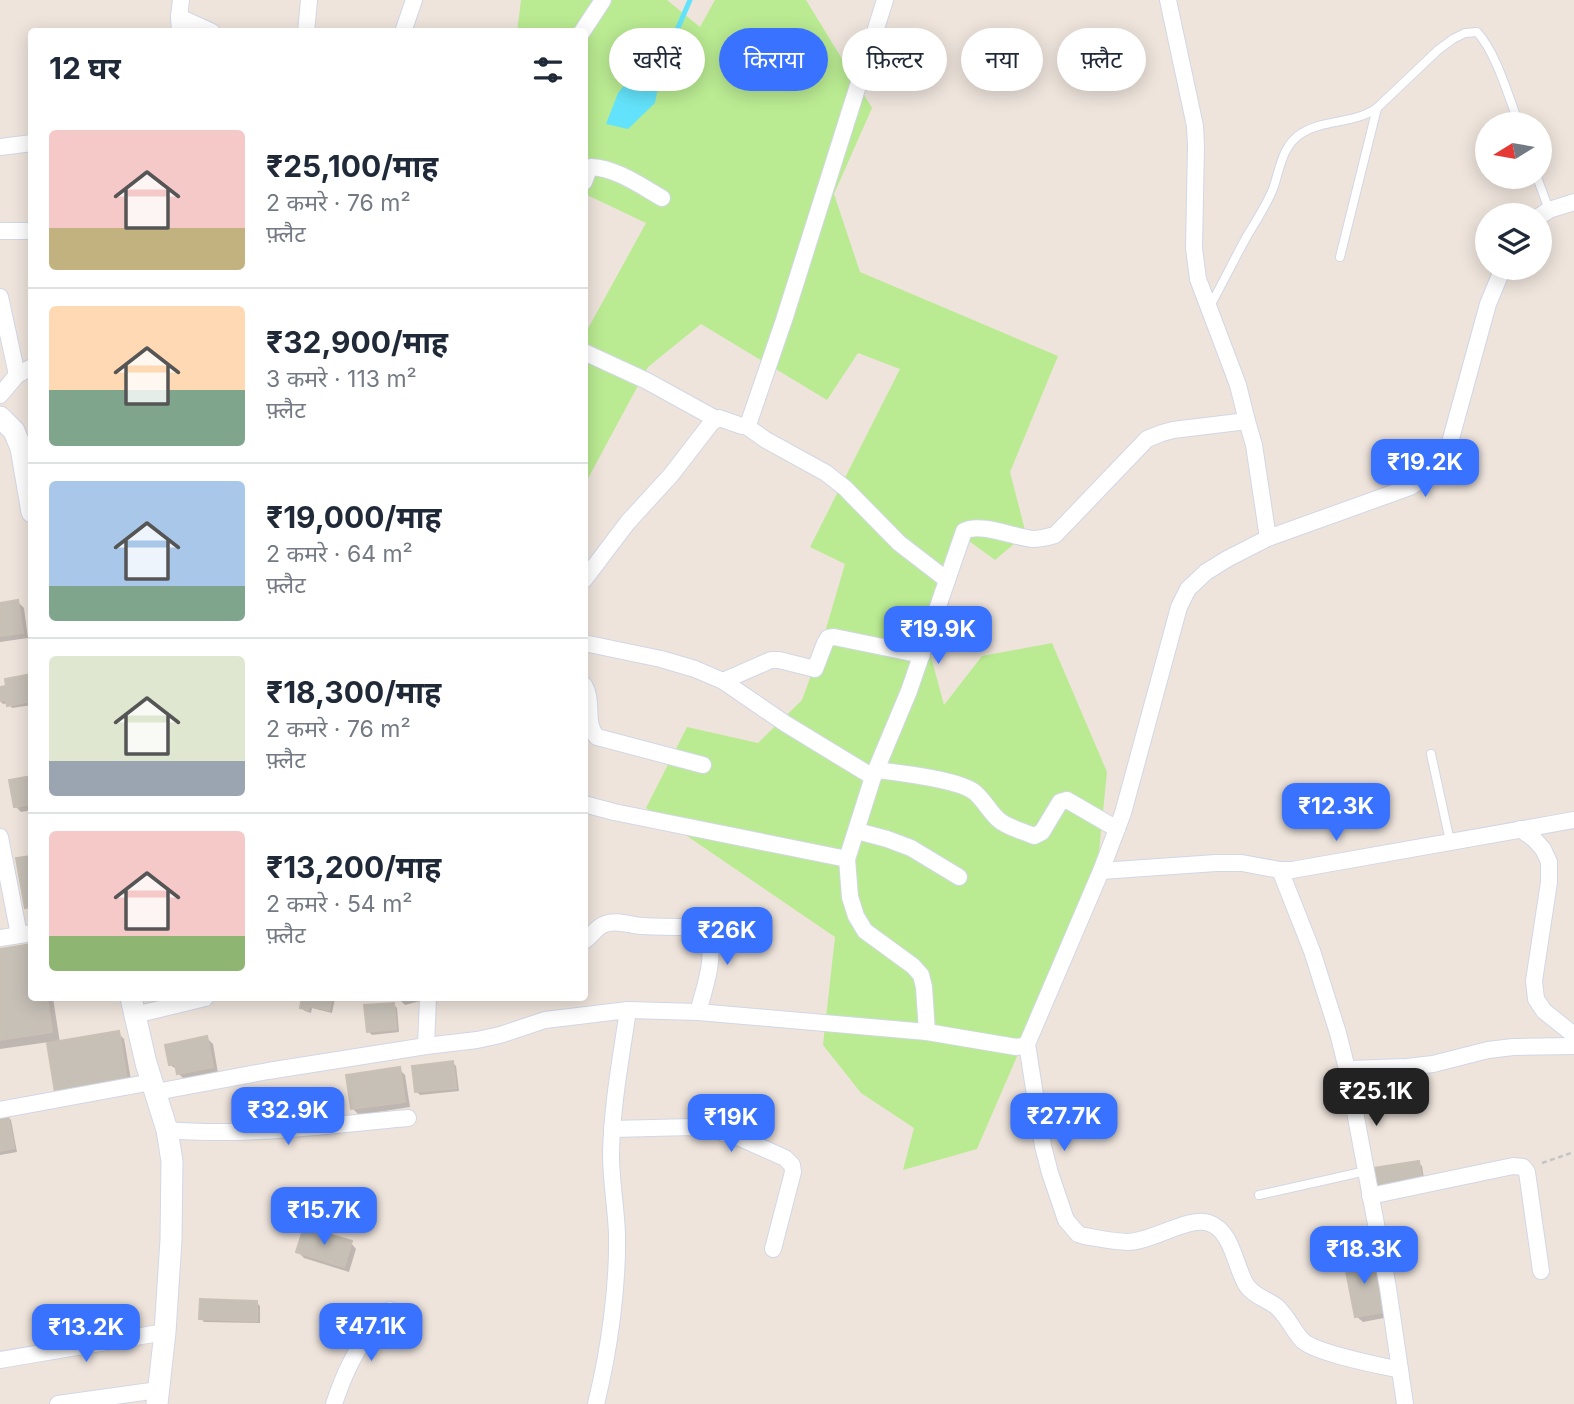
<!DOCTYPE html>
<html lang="hi">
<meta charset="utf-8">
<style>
body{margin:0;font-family:Inter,"Noto Sans Devanagari",sans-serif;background:#f2f2f3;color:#1f2937;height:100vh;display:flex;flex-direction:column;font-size:26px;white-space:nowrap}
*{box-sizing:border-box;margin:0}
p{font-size:23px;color:#747a83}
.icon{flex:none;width:38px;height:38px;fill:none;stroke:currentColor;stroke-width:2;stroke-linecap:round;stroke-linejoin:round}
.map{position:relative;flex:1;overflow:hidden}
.details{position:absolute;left:28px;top:28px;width:560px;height:973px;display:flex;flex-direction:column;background:#fff;border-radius:7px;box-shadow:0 4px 18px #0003}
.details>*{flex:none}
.top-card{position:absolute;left:609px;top:28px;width:665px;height:63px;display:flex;gap:14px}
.needle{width:46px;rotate:259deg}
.tools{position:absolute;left:1475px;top:112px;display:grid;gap:14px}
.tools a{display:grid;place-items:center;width:77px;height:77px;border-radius:50%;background:#fff;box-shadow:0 4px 18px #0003;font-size:35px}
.price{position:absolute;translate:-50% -60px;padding:0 16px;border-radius:14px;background:#3872ff;color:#fff;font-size:23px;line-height:46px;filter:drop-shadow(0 2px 4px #0008)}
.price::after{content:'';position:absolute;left:50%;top:42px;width:21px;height:16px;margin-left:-10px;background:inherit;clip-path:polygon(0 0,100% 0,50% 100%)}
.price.on{background:#222;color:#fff}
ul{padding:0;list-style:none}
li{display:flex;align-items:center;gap:21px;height:175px;padding:0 21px}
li+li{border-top:2px solid #e0e1e3}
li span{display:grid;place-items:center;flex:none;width:196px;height:140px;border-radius:7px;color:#555}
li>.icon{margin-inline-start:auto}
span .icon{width:84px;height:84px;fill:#fffc;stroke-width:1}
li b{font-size:30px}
h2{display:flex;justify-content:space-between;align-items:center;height:84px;padding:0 21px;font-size:30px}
.pill{padding:0 24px;border-radius:32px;background:#fff;box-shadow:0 4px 18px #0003;font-size:24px;line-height:63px}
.pill.on{background:#3872ff;color:#fff}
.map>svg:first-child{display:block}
.green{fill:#baeb92}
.water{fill:#63e3fb}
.shadow{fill:#0003}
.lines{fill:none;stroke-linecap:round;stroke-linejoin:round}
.stream{stroke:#63e3fb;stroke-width:5}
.building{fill:#c6c0b7;stroke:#cac0b5;stroke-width:2}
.lane-casing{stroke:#d1d7e5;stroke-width:10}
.street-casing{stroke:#d1d7e5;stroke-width:18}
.secondary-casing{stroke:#d1d7e5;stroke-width:23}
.path{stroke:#c4c4c4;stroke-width:2.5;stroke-dasharray:5 3.5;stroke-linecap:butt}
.lane{stroke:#fff;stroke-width:8}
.street{stroke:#fff;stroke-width:16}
.secondary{stroke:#fff;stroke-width:21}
</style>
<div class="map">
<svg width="1574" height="1404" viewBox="0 0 1574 1404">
<rect width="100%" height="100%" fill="#eee4dc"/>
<!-- green -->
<polygon class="green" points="521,0 667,0 700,27 715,0 806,0 872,108 834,194 860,272 1058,356 1010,472 1026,534 995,560 962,536 934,601 930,653 944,705 982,656 1052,643 1107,772 1097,871 977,1149 903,1170 914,1128 861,1093 823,1045 835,937 646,808 687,727 758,743 802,700 818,656 845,564 810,547 900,369 858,353 827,400 701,324 648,367 585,484 585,334 646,223 585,194 584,32 517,32"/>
<!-- water -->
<polygon class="water" points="658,43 670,46 659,82 655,103 628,129 606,124 618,93"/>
<!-- shadow -->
<g class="shadow">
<polygon points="18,602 24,608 28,638 0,642 0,605"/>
<polygon points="32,676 32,705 12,708 8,703 3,704 0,701 0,689"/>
<polygon points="32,778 32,810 21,812 15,806"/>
<polygon points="0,951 32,998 53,998 60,1043 118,1033 124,1039 132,1086 57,1091 49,1042 0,1049"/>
<polygon points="304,998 335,998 332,1013 312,1008 311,1013 305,1011 302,1008"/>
<polygon points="401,998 424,998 424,1000 405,1005 401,1001"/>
<polygon points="393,1004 397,1008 399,1032 372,1035 368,1031"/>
<polygon points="207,1038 213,1044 218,1073 184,1079 178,1073 178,1070 170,1065"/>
<polygon points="453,1063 456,1066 459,1091 420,1095 417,1092"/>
<polygon points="399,1069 405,1075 410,1107 359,1115 353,1109"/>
<polygon points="316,1090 319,1094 323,1116 288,1122 284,1119"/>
<polygon points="7,1116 11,1120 17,1152 0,1155 0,1118"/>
<polygon points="1418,1163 1422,1166 1425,1185 1382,1192"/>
<polygon points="351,1243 356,1249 349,1272 304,1258 298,1252"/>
<polygon points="1372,1257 1378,1263 1389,1317 1363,1322 1357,1317"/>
<polygon points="256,1302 260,1306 260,1323 204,1322 201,1318"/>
</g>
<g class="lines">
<!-- stream -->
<polyline class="stream" points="670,46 690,0"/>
</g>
<!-- building -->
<g class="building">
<polygon points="18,600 23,633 0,636 0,603"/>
<polygon points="32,674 32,701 7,706 6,700 0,701 0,687 6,686 5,679"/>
<polygon points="32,776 32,804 14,807 9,780"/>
<polygon points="32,856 32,907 25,908 16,858"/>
<polygon points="32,944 32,998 47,998 52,1032 0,1040 0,949"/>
<polygon points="302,998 332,998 329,1010 309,1006 308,1010 300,1008"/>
<polygon points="394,1003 396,1029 367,1032 364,1005"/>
<polygon points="119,1031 127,1081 55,1092 47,1043"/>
<polygon points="207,1036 213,1067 177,1074 175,1064 169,1065 165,1045"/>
<polygon points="453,1061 456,1088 415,1092 412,1066"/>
<polygon points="400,1067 405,1102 351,1109 346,1075"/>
<polygon points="317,1088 321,1113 283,1119 279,1094"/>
<polygon points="8,1115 14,1148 0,1151 0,1116"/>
<polygon points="1419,1161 1422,1182 1377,1189 1373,1168"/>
<polygon points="304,1227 352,1241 344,1267 296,1252"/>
<polygon points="1372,1255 1384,1312 1355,1317 1344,1261"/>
<polygon points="200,1299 257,1301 257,1321 199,1319"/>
</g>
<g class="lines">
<!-- lane casing -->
<g class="lane-casing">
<g id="lane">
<polyline points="1537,177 1549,210"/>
<polyline points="1340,257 1377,108"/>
<path d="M1209,308C1222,284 1234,260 1247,236C1256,221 1266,206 1273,189C1280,169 1282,145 1302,133C1325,119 1354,124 1377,108L1438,50L1453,39L1465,33L1477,32C1496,52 1509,98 1519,124"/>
<polyline points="1431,754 1450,841"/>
<polyline points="1259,1195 1366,1171"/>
</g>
</g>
<!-- street casing -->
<g class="street-casing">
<g id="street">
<polyline points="1168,0 1195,126 1196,146 1194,248 1198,279 1238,385 1247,421 1254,445 1268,538"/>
<polyline points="179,17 212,32"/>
<polyline points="180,32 179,17 181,0"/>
<polyline points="306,32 309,0"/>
<polyline points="403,32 414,0"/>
<polyline points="582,32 603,0"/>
<polyline points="0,147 32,143"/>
<path d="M584,182L588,171L591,167C616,168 641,186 662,198"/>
<polyline points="1540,216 1549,210 1574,202"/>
<polyline points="0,231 32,231"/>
<polyline points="0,297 17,375"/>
<polyline points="584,352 647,381 716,419"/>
<polyline points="0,395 17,375 32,367"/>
<polyline points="746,426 766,440 826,473 845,488 899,543 947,580"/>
<polyline points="584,580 628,522 671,475 712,422 719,418 742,426 746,426 749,422 784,320 885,0"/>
<polyline points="584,643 661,659 695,669 723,681 786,724 873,777"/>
<polyline points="723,681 771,660 779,660 815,669 825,643 828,638 834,637 922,655"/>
<path d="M584,685C594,701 584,724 597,737L703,765"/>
<path d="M877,770C900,773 955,779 973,791C984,799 989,812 999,820C1008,828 1023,831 1034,836L1042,832L1060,802L1067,800L1117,829"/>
<polyline points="584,804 614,812 847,859"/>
<polyline points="1520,829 1534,839 1543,849 1549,862 1549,882 1534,981 1536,999 1544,1011 1574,1035"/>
<polyline points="857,831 887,839 911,848 959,877"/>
<polyline points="0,837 19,935"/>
<polyline points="1280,870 1312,951 1338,1033 1347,1069 1388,1288 1405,1404"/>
<polyline points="1101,871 1216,863 1242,863 1280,870 1292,870 1574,820"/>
<polyline points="0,938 32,933"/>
<path d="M584,941C592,936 596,927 605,924C618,919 631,926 643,926C660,927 677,927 693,927L702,929C704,933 707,936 708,939C716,957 703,993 698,1012"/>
<polyline points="135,1015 205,998"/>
<path d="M927,1032L924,987L921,975L913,966L865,931L856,916L850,897L847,859L873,777L909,691L964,531C980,522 1014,537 1032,539C1041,539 1048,537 1055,535L1147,439L1162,433L1173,430L1247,421"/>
<polyline points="426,1046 428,998"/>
<polyline points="1347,1069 1407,1067 1433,1064 1488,1050 1513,1047 1574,1046"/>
<polyline points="156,1092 268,1071 426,1046 477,1040 500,1035 545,1020 628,1010 698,1012 927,1032 1016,1047 1023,1046 1027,1044"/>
<polyline points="0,1110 152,1082"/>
<polyline points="612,1129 692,1127 714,1130 738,1137 785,1158 792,1165 793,1172 773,1249"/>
<path d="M167,1130C247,1137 328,1125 408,1118"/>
<polyline points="1370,1196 1513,1166 1523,1167 1527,1172 1541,1271"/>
<polyline points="0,1360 165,1332"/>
<path d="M1400,1370C1379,1365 1318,1354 1303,1341C1293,1331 1288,1317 1277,1307C1267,1299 1255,1297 1247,1286C1235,1268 1233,1231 1209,1223C1188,1216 1152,1242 1127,1242C1115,1242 1096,1238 1084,1236L1078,1234L1066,1220L1050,1173L1043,1146L1027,1044L1101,871L1123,813L1179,607L1188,589L1206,572L1227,559L1268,538L1410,487C1429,476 1438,466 1449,446L1488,304L1503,268"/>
<polyline points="58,1404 158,1390"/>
<path d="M334,1404C342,1380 352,1355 368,1335C375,1326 383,1318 390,1310"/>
<path d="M596,1404C609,1351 618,1288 617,1234C616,1207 611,1181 611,1154C612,1105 621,1058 628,1010"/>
</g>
</g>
<!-- secondary casing -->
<g class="secondary-casing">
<g id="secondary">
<polyline points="0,417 14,431 21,448 32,512"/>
<polyline points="131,998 146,1063 167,1130 172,1161 171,1240 165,1332 157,1404"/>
</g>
</g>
<!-- path -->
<polyline class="path" points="1542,1163 1574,1152"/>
<!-- lane -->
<use href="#lane" class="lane"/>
<!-- street -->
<use href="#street" class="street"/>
<!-- secondary -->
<use href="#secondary" class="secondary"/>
</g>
</svg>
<div class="tools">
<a><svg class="needle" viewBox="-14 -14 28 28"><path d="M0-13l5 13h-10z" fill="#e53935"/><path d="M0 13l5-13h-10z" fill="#747a83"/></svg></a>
<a><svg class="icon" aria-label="layers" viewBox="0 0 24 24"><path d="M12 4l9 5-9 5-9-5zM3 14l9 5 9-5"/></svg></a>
</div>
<b class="price" style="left:1425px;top:499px">₹19.2K</b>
<b class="price" style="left:938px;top:666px">₹19.9K</b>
<b class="price" style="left:1336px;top:843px">₹12.3K</b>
<b class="price" style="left:727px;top:967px">₹26K</b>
<b class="price on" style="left:1376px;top:1128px">₹25.1K</b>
<b class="price" style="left:288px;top:1147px">₹32.9K</b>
<b class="price" style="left:1064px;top:1153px">₹27.7K</b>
<b class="price" style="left:731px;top:1154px">₹19K</b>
<b class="price" style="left:324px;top:1247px">₹15.7K</b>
<b class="price" style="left:1364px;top:1286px">₹18.3K</b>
<b class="price" style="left:371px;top:1363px">₹47.1K</b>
<b class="price" style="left:86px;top:1364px">₹13.2K</b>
<div class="top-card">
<a class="pill">खरीदें</a>
<a class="pill on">किराया</a>
<a class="pill">फ़िल्टर</a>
<a class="pill">नया</a>
<a class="pill">फ़्लैट</a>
</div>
<section class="details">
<h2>12 घर<svg class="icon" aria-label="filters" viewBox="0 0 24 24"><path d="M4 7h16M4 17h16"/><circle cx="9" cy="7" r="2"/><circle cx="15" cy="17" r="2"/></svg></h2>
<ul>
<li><span style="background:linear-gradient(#f6c9c9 70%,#c2b280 0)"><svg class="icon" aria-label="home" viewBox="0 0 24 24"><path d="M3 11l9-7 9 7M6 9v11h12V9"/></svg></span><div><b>₹25,100/माह</b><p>2 कमरे · 76 m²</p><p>फ़्लैट</p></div></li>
<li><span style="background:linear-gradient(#ffd9b3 60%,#7fa58c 0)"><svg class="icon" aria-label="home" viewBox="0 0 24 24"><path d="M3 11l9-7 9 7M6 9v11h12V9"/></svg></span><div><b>₹32,900/माह</b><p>3 कमरे · 113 m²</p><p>फ़्लैट</p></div></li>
<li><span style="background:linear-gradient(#a9c7e8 75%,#7fa58c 0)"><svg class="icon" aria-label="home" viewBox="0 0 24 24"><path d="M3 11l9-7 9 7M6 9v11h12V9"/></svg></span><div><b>₹19,000/माह</b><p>2 कमरे · 64 m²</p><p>फ़्लैट</p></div></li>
<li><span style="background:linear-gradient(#dfe7d0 75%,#9aa5b1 0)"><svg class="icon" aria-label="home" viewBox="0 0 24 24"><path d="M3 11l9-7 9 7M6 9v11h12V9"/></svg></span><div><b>₹18,300/माह</b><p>2 कमरे · 76 m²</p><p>फ़्लैट</p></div></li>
<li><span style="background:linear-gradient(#f6c9c9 75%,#8fb573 0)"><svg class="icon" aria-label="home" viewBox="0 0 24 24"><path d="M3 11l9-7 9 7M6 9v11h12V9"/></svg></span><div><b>₹13,200/माह</b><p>2 कमरे · 54 m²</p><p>फ़्लैट</p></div></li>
</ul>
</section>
</div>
